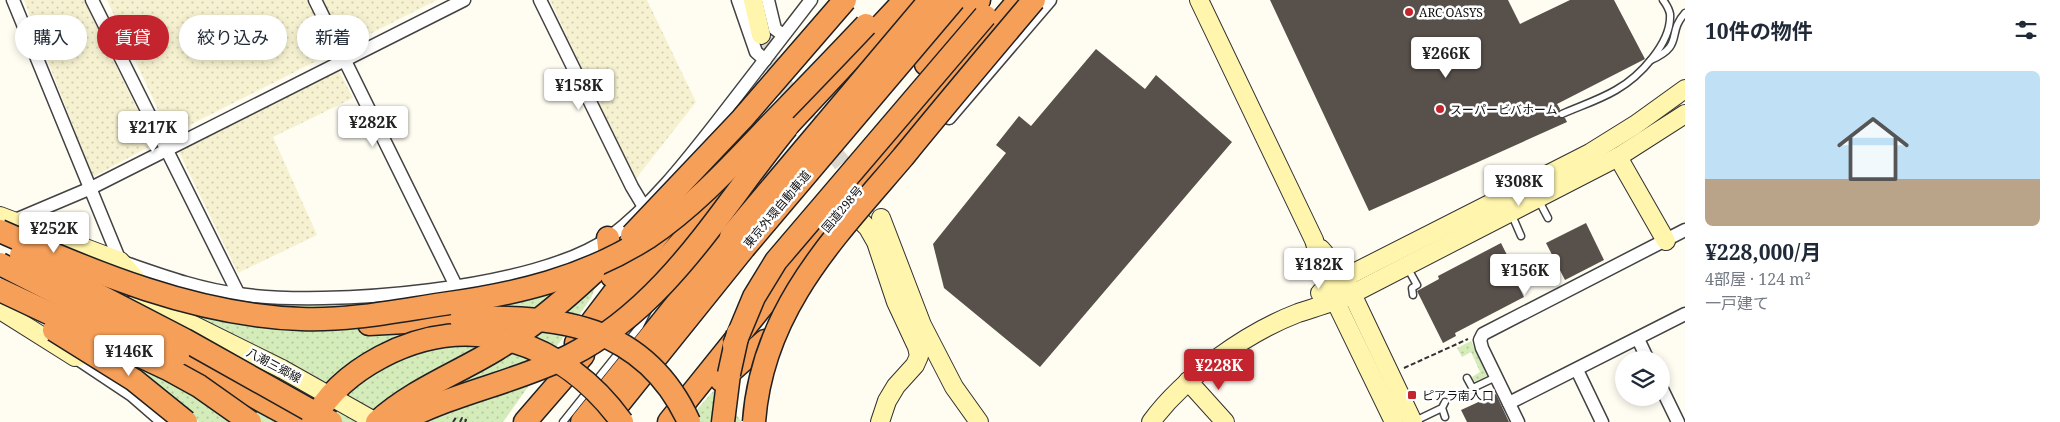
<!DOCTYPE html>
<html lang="ja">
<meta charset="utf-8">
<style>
body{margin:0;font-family:"Noto Serif","Noto Sans JP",serif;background:#f2f2f3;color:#1f2937;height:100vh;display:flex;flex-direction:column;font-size:19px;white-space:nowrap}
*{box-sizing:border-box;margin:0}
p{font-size:16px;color:#747a83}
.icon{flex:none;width:28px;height:28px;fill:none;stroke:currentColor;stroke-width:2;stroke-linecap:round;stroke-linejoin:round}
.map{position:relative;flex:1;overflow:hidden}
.details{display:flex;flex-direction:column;background:#fff;width:375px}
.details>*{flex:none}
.guide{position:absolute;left:15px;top:15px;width:475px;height:45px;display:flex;gap:10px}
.controls{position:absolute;left:1615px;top:351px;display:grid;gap:10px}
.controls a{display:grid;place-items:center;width:55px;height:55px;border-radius:50%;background:#fff;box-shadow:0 2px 8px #0003;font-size:25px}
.price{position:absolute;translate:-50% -42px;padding:0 11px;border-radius:5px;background:#fff;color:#222;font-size:16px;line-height:32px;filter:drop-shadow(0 1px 2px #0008)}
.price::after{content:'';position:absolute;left:50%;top:30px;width:15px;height:11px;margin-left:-8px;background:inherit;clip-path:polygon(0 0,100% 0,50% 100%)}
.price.active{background:#c3242e;color:#fff}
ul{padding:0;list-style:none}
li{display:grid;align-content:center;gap:10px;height:265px;padding:0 20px}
li span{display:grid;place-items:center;height:155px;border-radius:8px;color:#555}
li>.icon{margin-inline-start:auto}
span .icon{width:90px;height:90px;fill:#fffc;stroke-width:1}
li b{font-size:21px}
h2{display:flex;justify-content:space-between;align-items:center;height:60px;padding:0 20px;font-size:21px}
.pill{padding:0 18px;border-radius:22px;background:#fff;box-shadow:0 2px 8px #0003;font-size:18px;line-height:45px}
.pill.active{background:#c3242e;color:#fff}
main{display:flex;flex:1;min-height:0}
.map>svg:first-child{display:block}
.farmland{fill:url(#farmland-dots)}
.grass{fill:url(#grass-dots)}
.building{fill:#58504b}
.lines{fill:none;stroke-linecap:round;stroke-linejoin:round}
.secondary-tunnel{stroke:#dbd8d0;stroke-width:18;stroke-dasharray:18 9;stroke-linecap:butt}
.lane-casing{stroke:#424242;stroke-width:9}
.street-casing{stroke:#424242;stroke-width:15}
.secondary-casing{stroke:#313131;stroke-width:20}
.highway-casing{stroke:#202020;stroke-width:25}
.path{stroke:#313131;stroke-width:2;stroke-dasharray:5 2.5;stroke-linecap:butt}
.lane{stroke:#fff;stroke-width:6}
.street{stroke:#fff;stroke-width:12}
.secondary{stroke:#fff5ad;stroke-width:18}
.highway{stroke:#f69f59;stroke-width:22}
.secondary-bridge-casing{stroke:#313131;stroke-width:20;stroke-linecap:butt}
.highway-bridge-casing{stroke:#202020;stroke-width:25;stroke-linecap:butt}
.secondary-bridge{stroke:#fff5ad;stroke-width:18}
.highway-bridge{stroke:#f69f59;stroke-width:22}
.poi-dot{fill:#c3242e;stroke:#fff;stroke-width:2}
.labels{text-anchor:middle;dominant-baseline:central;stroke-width:5;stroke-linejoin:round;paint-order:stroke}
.poi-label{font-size:12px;fill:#0f0f0f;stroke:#fff;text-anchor:start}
.street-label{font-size:12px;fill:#0f0f0f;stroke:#fff}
</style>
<main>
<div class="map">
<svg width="1685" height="422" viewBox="0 0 1685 422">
<defs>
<pattern id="farmland-dots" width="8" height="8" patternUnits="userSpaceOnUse" patternTransform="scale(1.25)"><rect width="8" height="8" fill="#f6f2d1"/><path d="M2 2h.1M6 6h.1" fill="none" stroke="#d2ceb2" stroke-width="1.8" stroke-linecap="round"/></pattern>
<pattern id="grass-dots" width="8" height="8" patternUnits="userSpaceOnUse" patternTransform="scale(1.25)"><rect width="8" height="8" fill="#d4ebba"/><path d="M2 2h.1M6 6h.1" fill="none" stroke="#b5c89f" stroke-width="1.8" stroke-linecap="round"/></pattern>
</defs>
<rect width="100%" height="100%" fill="#fffcf2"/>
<!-- farmland -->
<g class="farmland">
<polygon points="24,0 84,0 154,144 93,177"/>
<polygon points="107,0 437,0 170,135"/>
<polygon points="550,0 647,0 696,102 634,181"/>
<polygon points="338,69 353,98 273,137 317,235 238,273 177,148"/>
</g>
<!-- grass -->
<g class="grass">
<polygon points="602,270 591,298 503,422 199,422 174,400 119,358 140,276 226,299 318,304"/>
<polygon points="1471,341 1487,376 1475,382 1472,377 1480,372 1471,352 1462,357 1457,348"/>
<polygon points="715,389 742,422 686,422"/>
</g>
<!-- building -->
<g class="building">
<polygon points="1270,0 1508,0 1520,24 1570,0 1614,0 1645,59 1557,104 1560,109 1558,116 1565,118 1567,122 1369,211"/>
<polygon points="1096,49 1145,89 1156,75 1232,142 1040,367 944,288 933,244 1006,153 996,145 1019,116 1031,126"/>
<polygon points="1586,223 1604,260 1565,280 1546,243"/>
<polygon points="1501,243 1515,271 1512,273 1524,297 1455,333 1456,336 1443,343 1417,291 1439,279 1438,276"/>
<polygon points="1496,394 1509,422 1467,422 1461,410"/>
</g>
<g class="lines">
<!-- secondary-tunnel -->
<polyline class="secondary-tunnel" points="761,35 781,81 812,126 858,183 881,218"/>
<!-- lane casing -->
<g class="lane-casing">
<g id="lane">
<path d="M1651,60C1685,45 1666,34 1685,13"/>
<path d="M1562,114C1580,106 1599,100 1616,90C1639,77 1672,43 1670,14C1669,9 1666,4 1663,0"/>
<polyline points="1538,199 1548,218"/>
<polyline points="1511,213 1521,236"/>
<polyline points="1407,267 1417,285 1412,288 1413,295"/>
<polyline points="1467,378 1473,389"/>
<polyline points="1475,387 1496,377"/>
<polyline points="1442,408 1445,417"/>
<polyline points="1415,421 1442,408 1445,402"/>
<polyline points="563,422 640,326 648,310"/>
</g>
</g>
<!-- street casing -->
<g class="street-casing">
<g id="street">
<path d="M13,0L120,261C158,274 197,289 238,294C326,307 538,290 610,237C651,206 684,164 716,123C748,82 779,41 811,0"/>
<polyline points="92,0 239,295"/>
<polyline points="315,0 456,286"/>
<polyline points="540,0 632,187 644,207"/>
<polyline points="738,0 756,52 765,60"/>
<polyline points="768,0 775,29 783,35"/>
<polyline points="949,118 1050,0"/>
<polyline points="13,221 91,188 464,0"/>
<polyline points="1638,339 1648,360"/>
<polyline points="75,357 132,395 163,422"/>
<polyline points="1577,370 1602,422"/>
<polyline points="1661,387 1678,422"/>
<polyline points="1509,403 1685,314"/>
<polyline points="1518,422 1482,348 1480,340 1483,334 1685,230"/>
</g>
</g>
<!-- secondary casing -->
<g class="secondary-casing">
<g id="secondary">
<polyline points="753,0 761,35"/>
<polyline points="1199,0 1314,240 1328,286 1394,422"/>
<polyline points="1618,157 1666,241"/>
<polyline points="0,216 120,261 144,288"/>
<polyline points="881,218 922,325 954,387 979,422"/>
<polyline points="861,221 868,228 876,242 896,302 917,347 919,356 915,365 896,386 887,401 880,422"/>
<polyline points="1321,249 1344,277 1413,422"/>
<polyline points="1320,293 1328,286 1590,153 1635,125 1685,89"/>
<polyline points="0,310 75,357 86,355 97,347"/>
<polyline points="120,313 129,306 140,304 169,313 282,369"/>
<polyline points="1188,381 1225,422"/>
<path d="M1151,422C1184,377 1246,333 1298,313C1316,307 1335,302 1352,294L1618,157L1685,114"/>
</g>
</g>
<!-- highway casing -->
<g class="highway-casing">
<g id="highway">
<polyline points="926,64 979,0"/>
<polyline points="774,140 905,0"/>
<polyline points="608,238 612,276"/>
<polyline points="612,321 728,189"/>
<polyline points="369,324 461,319"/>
<polyline points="576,343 718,156"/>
<polyline points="178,355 301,422"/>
<polyline points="721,380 765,341"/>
<polyline points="525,422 583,355"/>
<polyline points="582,422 731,236"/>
<polyline points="604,422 744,248"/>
<polyline points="669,422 800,259 1019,0"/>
<polyline points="723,422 729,374"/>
</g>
</g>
<!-- path -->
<g class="path">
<polyline points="1404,368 1468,339"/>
<polyline points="453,422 457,416"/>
<polyline points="460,422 462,418 466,420 465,422"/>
</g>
<!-- lane -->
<use href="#lane" class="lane"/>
<!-- street -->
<use href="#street" class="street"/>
<!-- secondary -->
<use href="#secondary" class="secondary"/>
<!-- highway -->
<use href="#highway" class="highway"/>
<!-- secondary-bridge casing -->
<g class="secondary-bridge-casing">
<polyline id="secondary-bridge" points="282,369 376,422"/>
</g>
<!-- highway-bridge casing -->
<g class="highway-bridge-casing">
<g id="highway-bridge">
<path d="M0,231C96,273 194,315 301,319C348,321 396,311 443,304C516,294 584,278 647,238C692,208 730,167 767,128C800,94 833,60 866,25"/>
<polyline points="632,235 742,119 845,0"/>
<polyline points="731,236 930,0"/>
<polyline points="744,248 954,0"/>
<polyline points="21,255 185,340 331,422"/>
<polyline points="0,264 178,355"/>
<polyline points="0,290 170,370 199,386 250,422"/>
<path d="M461,319C556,313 645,325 689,422"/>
<polyline points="54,330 134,380 186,422"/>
<polyline points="734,345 754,297 776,261 985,16"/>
<polyline points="729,374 738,333"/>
<path d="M313,422C327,393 353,372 381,357C471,309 564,342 622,422"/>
<path d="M377,422C412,390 458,373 497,349C533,327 563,301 593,273"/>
<path d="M399,422C453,393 514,383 569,356C667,307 720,209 787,127"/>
<path d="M754,422C762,310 834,238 903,157C946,104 990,52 1034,0"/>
</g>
</g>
<!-- secondary-bridge -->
<use href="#secondary-bridge" class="secondary-bridge"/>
<!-- highway-bridge -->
<use href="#highway-bridge" class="highway-bridge"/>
</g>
<!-- markers -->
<g class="poi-dot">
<circle cx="1409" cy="12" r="5"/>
<circle cx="1440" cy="109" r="5"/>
<rect x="1407" y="390" width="10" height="10" rx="2.5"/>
</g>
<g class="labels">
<!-- poi labels -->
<g class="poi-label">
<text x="1419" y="12">ARC OASYS</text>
<text x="1450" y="109">スーパービバホーム</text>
<text x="1422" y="395">ピアラ南入口</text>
</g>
<!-- street labels -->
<g class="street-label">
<text transform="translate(777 209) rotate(-50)">東京外環自動車道</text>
<text transform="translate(842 209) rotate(-50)">国道298号</text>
<text transform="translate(274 365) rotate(28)">八潮三郷線</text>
</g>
</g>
</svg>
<div class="controls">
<a><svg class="icon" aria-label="layers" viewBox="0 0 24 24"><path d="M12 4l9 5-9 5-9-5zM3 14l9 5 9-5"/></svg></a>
</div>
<b class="price" style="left:1446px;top:79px">¥266K</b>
<b class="price" style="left:579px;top:111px">¥158K</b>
<b class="price" style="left:373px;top:148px">¥282K</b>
<b class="price" style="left:153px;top:153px">¥217K</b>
<b class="price" style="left:1519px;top:207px">¥308K</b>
<b class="price" style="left:54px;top:254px">¥252K</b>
<b class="price" style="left:1319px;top:290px">¥182K</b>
<b class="price" style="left:1525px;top:296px">¥156K</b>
<b class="price" style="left:129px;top:377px">¥146K</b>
<b class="price active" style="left:1219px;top:391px">¥228K</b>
<div class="guide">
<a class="pill">購入</a>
<a class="pill active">賃貸</a>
<a class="pill">絞り込み</a>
<a class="pill">新着</a>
</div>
</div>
<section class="details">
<h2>10件の物件<svg class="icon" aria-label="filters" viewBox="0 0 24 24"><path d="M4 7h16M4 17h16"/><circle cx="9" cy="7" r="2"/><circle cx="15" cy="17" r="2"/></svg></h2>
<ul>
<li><span style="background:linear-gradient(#bfe0f5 70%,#b9a48a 0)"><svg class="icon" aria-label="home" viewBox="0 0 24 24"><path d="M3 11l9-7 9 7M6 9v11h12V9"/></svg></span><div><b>¥228,000/月</b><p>4部屋 · 124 m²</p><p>一戸建て</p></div></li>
</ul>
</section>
</main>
